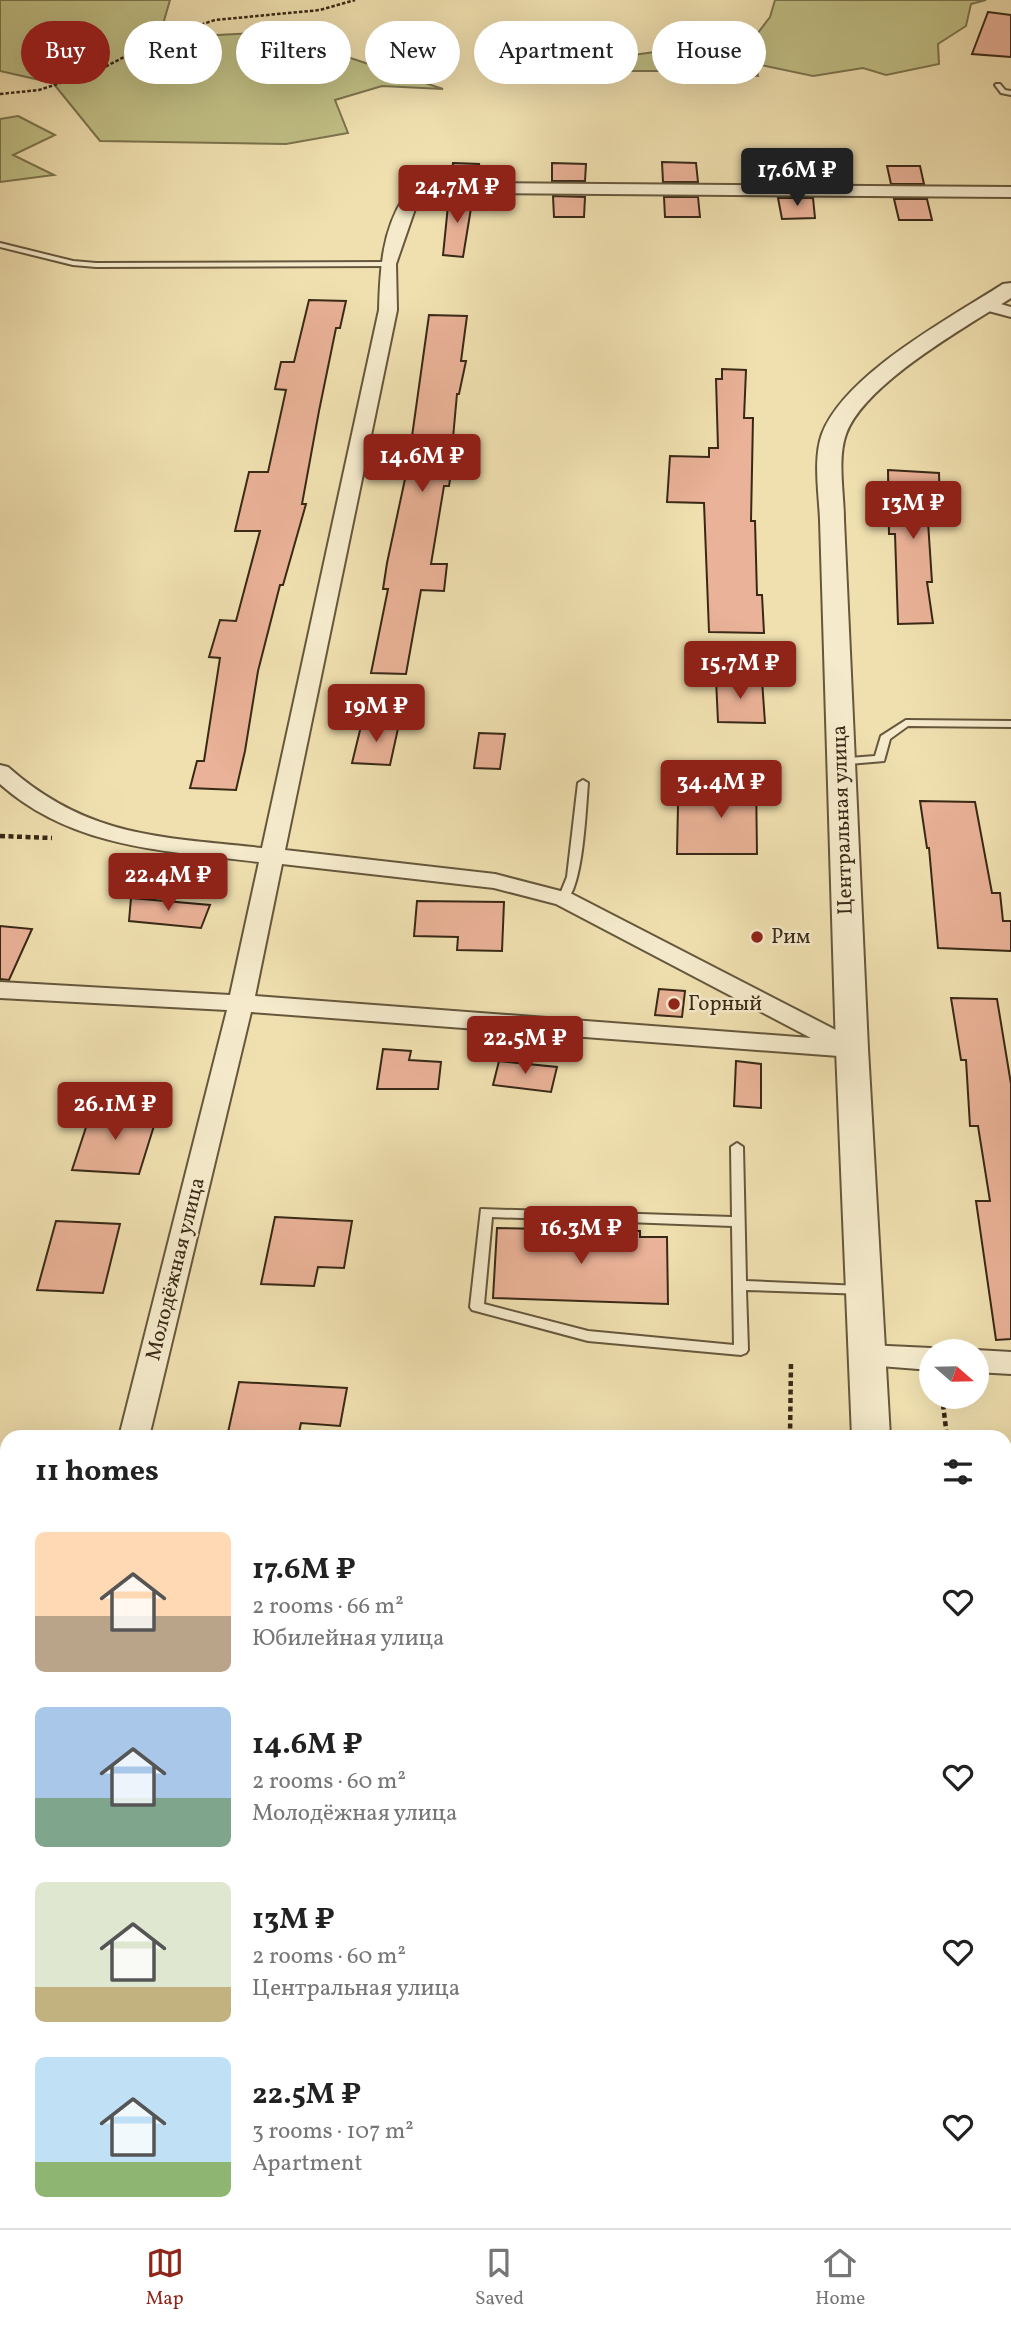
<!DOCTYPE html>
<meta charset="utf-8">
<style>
body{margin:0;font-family:Vollkorn,serif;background:#f2f2f2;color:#222;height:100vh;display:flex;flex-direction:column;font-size:26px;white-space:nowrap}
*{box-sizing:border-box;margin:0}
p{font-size:23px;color:#767676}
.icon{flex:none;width:38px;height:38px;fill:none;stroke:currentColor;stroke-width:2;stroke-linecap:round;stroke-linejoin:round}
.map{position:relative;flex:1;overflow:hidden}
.drawer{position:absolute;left:0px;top:1430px;width:1012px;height:800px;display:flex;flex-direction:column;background:#fff;border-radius:21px 21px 0 0;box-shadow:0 7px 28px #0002}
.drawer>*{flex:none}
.banner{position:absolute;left:21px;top:21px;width:970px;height:63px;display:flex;gap:14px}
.needle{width:46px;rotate:110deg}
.buttons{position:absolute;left:919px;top:1339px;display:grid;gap:14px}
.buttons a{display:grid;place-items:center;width:70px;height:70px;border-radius:50%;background:#fff;box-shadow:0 7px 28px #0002;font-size:35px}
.price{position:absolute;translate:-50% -60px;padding:0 16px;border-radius:7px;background:#8f2418;color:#fff;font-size:23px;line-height:46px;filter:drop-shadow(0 2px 4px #0008)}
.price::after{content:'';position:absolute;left:50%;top:42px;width:21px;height:16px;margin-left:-10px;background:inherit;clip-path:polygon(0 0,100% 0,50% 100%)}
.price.selected{background:#222;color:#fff}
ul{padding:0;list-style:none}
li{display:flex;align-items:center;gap:21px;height:175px;padding:0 35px}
li span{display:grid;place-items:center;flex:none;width:196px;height:140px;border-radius:10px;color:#555}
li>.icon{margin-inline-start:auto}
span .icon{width:84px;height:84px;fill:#fffc;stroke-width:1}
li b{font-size:30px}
h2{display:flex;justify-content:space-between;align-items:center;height:84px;padding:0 35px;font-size:30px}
.tag{padding:0 24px;border-radius:32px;background:#fff;box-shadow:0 7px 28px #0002;font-size:24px;line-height:63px}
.tag.selected{background:#8f2418;color:#fff}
.tab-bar{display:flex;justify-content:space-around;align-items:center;height:98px;border-top:2px solid #e0e0e0;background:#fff;font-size:19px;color:#767676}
.tab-bar a{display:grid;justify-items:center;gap:4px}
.tab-bar .selected{color:#8f2418}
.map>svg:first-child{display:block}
.green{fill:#c1c086;stroke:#7c744e;stroke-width:2}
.building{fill:#eab298;stroke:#382916;stroke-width:2}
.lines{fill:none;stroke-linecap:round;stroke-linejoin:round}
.service-casing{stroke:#66573c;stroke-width:4}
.minor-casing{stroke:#66573c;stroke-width:4}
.tertiary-casing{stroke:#66573c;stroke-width:4}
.path-far2{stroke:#382916;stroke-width:2.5;stroke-dasharray:3.5 2;stroke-linecap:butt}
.path-far1{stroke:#382916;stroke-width:4.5;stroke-dasharray:5 3.5;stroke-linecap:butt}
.path{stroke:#382916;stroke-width:5;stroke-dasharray:7 4.5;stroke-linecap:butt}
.service{fill:#f5ebcc;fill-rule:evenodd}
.minor{fill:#f5ebcc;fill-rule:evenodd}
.tertiary{fill:#f5ebcc;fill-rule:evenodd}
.poi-dot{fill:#8f2418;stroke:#f5ebcc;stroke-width:2.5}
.labels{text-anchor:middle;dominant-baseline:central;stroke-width:5;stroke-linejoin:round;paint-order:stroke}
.street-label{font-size:21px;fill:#382916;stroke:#f5ebcc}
.poi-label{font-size:21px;fill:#382916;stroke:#f5ebcc;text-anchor:start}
</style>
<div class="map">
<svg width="1011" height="2228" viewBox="0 0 1011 2228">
<rect width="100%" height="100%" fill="#f0e0b0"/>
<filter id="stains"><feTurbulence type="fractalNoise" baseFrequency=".00286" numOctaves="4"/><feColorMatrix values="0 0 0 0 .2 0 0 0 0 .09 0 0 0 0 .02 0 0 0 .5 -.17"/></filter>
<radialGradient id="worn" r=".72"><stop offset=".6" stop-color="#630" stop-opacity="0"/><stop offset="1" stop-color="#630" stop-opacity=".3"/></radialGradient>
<!-- green -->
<g class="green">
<polygon points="0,0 170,0 159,38 273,32 443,89 382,86 335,100 348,133 286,144 100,141 53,83 0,71"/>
<polygon points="775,0 986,0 971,4 966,26 938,44 939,64 886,75 863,68 813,76 761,65 756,67 758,76 699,71 577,71 619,57 754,38 770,17"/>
<polygon points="18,116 55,135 13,155 54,175 0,182 0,119"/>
</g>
<!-- building -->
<g class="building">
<polygon points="988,12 1011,15 1011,57 972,54"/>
<polygon points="662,162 696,163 698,182 663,182"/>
<polygon points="453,163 479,164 476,180 451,181"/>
<polygon points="552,163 586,164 585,181 552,181"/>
<polygon points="770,164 810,165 812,183 774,183"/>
<polygon points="887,166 920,166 924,184 891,184"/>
<polygon points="449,196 473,196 463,257 443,255"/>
<polygon points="553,196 585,197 584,217 554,217"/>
<polygon points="664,197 698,197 700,217 665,217"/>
<polygon points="778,198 813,198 815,218 782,219"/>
<polygon points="894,199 927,199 932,220 899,220"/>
<polygon points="309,300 346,301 340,328 336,328 319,411 302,504 306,504 283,585 280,585 258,671 245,751 236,790 190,788 197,761 204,761 220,658 209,657 220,620 236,621 260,531 235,531 249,472 268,472 286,390 275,389 281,362 294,362"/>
<polygon points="429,315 467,316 461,361 466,361 459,394 457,394 451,460 453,460 449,486 444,486 431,564 447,564 444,591 421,590 406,674 371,673 388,589 383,589 387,563 408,465"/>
<polygon points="722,369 746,370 744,418 753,418 751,521 755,521 757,595 762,595 764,633 709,632 704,503 667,502 670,456 709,457 709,448 718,448 716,379 722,379"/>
<polygon points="888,470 939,473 940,507 927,507 932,582 927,582 933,623 898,624 895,534 889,534"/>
<polygon points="716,679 762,680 765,723 718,722"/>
<polygon points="362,722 399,724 390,765 352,763"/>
<polygon points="479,733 505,734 500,769 474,768"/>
<polygon points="710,778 756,779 757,854 677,854 678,804 710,805"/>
<polygon points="920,801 975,802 992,893 1000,893 1003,921 1011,921 1011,951 938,948 929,848 927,848"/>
<polygon points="131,898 210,905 201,928 129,921"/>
<polygon points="417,901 504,902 502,951 457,950 458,937 414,936"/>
<polygon points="0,926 32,929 9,980 0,979"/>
<polygon points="659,989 685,991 682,1017 655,1015"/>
<polygon points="951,998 997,999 1011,1084 1011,1339 996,1340 976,1201 990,1201 978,1126 970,1126 966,1060 961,1060"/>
<polygon points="383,1049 411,1051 409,1060 441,1062 438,1089 377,1089"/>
<polygon points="499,1061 557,1067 551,1092 493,1085"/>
<polygon points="736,1061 761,1064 761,1108 734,1106"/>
<polygon points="92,1109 158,1113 139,1174 72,1170"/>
<polygon points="275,1217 352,1221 344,1268 318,1267 314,1286 261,1284"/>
<polygon points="56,1221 120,1224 103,1293 37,1290"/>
<polygon points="497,1228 640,1231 640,1237 667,1237 668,1304 493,1298"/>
<polygon points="239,1382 347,1388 340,1426 301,1423 298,1437 227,1437"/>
</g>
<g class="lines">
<!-- service casing -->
<g class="service-casing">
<g id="service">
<polygon points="996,84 1000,84 1005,90 1011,91 1011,95 1001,93 995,85"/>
<polygon points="0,243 73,261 96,263 388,262 392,264 388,266 96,267 73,265 0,247"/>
<polygon points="906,720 1011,721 1011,727 908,726 890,739 884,761 849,764 844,761 849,758 875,756 881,736"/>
<path d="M583,780L588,783C586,806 583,893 564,902L558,899L567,877L578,783Z"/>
<path d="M737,1143L743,1147L746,1281L861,1286L866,1288L868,1291L866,1294L746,1290L748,1350L746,1353L741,1355L588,1341L472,1310L470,1307L481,1209L732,1217L731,1147ZM492,1217L732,1226L734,1345L588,1331L484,1304Z"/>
<rect x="1004" y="1952" width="7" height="14"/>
</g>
</g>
<!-- minor casing -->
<g class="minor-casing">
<g id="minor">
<path d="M465,183L1011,187V197L465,193L439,194L417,203L396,264L397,310L285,850L495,874L572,894L861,1043L865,1049L861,1055L852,1057L251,1012L149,1437H119L227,1010L0,998V982L230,995L259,862C168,851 73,849 0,784V765L8,767C88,838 162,837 262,848L379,310C380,270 382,231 404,197L436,184ZM282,864L494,888L556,904L811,1038L255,996Z"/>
<polygon points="987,300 1011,307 1011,317 981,309 978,305"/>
<polygon points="867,1345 931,1348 939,1351 931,1351 931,1370 867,1365 857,1362 853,1355 857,1348"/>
<polygon points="976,1350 1011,1352 1011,1374 976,1372"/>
<polygon points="7,1938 7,1995 0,1997 0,1941"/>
</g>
</g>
<!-- tertiary casing -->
<g class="tertiary-casing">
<g id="tertiary">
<path d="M1011,283V298C966,327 865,383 846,434C837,459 844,494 844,520L868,1049L890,1437H852L836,1049L820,520C819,494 813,459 822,434C845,374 950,318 1003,284Z"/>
<polygon points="890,2222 938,2222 939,2228 889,2228"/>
</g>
</g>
<!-- path-far2 -->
<polyline class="path-far2" points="0,94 39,90 97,71 163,37 215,20 320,10 355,0"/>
<!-- path-far1 -->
<g class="path-far1">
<polyline points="0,836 52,838"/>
<polyline points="942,1396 947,1437"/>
<polyline points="790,1437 791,1362"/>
</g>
<!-- path -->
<g class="path">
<polyline points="1004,1856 1011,1903"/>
<polyline points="771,2228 772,2222"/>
</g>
<!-- service -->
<use href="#service" class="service"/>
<!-- minor -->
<use href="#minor" class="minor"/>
<!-- tertiary -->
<use href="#tertiary" class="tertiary"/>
</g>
<!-- markers -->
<g class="poi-dot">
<circle cx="757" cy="937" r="7"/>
<circle cx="674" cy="1004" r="7"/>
</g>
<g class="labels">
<!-- street labels -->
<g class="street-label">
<text transform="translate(843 820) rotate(-92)">Центральная улица</text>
<text transform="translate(176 1269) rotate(-76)">Молодёжная улица</text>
</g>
<!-- poi labels -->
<g class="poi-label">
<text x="771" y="937">Рим</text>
<text x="688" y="1004">Горный</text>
</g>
</g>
<rect width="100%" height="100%" filter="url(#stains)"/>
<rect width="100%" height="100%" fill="url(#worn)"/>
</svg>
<div class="buttons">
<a><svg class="needle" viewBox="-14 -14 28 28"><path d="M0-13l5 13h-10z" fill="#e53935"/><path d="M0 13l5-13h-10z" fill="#767676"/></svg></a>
</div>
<b class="price selected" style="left:797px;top:208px">17.6M ₽</b>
<b class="price" style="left:457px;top:225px">24.7M ₽</b>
<b class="price" style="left:422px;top:494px">14.6M ₽</b>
<b class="price" style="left:913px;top:541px">13M ₽</b>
<b class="price" style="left:740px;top:701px">15.7M ₽</b>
<b class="price" style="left:376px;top:744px">19M ₽</b>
<b class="price" style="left:721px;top:820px">34.4M ₽</b>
<b class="price" style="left:168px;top:913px">22.4M ₽</b>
<b class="price" style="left:525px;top:1076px">22.5M ₽</b>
<b class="price" style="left:115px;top:1142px">26.1M ₽</b>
<b class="price" style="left:581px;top:1266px">16.3M ₽</b>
<div class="banner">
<a class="tag selected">Buy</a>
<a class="tag">Rent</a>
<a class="tag">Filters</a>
<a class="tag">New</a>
<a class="tag">Apartment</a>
<a class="tag">House</a>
</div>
<section class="drawer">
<h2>11 homes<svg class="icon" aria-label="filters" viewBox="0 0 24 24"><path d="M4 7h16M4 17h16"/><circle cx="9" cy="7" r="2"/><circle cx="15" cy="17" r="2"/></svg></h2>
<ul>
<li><span style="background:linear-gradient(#ffd9b3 60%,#b9a48a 0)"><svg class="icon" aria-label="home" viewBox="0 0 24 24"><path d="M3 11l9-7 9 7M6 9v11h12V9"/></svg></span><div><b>17.6M ₽</b><p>2 rooms · 66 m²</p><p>Юбилейная улица</p></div><svg class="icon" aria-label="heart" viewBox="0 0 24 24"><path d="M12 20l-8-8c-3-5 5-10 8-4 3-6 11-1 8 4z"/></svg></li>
<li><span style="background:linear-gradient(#a9c7e8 65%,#7fa58c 0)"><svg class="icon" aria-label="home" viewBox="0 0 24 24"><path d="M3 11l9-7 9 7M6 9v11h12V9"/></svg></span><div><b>14.6M ₽</b><p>2 rooms · 60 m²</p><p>Молодёжная улица</p></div><svg class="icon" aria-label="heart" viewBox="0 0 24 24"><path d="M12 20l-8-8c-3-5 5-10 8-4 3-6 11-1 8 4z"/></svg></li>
<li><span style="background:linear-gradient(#dfe7d0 75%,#c2b280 0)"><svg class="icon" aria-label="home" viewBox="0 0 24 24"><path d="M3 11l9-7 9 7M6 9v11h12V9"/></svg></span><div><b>13M ₽</b><p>2 rooms · 60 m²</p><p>Центральная улица</p></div><svg class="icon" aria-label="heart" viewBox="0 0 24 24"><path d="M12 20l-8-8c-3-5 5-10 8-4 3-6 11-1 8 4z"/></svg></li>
<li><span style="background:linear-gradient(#bfe0f5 75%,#8fb573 0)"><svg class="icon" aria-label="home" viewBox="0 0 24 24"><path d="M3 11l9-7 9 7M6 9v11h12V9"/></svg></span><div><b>22.5M ₽</b><p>3 rooms · 107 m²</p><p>Apartment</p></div><svg class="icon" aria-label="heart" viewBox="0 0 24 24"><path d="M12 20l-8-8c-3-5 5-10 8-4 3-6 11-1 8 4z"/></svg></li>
</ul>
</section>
</div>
<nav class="tab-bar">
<a class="selected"><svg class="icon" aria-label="map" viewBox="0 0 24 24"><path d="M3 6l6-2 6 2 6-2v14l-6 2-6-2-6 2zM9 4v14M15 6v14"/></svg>Map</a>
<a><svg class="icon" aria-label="saved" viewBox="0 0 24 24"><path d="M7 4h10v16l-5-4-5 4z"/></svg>Saved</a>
<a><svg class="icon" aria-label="home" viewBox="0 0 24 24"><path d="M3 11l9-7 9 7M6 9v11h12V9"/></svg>Home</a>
</nav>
